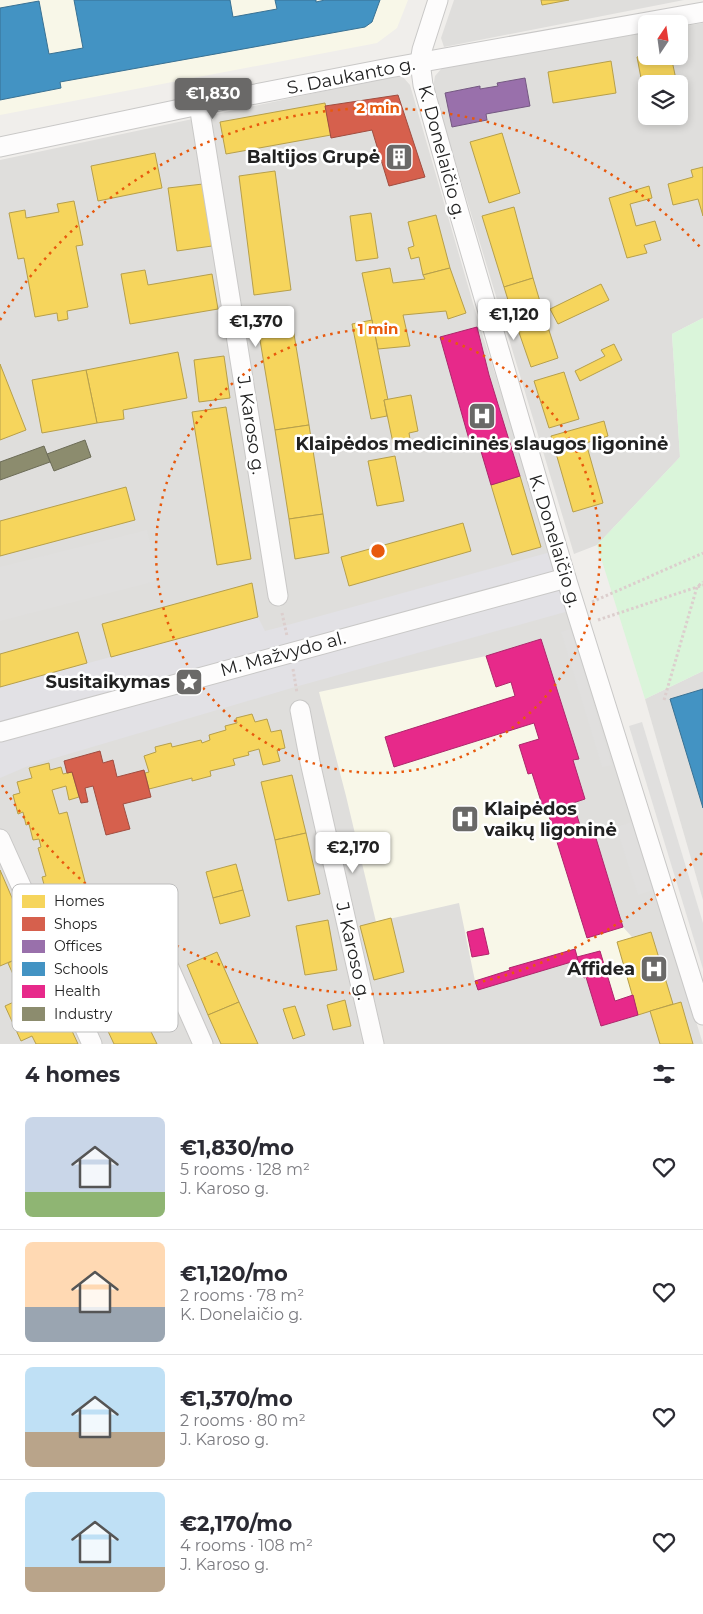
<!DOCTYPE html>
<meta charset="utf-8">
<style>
body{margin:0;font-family:Montserrat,sans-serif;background:#f7f7f7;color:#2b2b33;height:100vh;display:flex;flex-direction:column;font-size:19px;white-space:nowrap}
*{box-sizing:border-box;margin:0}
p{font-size:16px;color:#7c7c81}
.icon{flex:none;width:28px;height:28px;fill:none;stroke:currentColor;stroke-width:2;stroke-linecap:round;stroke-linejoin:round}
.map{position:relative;height:1044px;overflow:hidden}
.drawer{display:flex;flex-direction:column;background:#fff;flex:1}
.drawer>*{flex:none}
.needle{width:32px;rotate:13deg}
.tools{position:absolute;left:638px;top:15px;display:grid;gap:10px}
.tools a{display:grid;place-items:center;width:50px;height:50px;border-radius:8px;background:#fff;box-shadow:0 2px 8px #0003;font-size:25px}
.price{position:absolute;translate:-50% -42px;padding:0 11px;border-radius:5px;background:#fff;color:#222;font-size:16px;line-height:32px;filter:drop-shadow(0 1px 2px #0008)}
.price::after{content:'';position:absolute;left:50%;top:30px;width:15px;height:11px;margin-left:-8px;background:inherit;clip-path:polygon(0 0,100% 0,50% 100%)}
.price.selected{background:#6a6968;color:#fff}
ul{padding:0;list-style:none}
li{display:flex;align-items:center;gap:15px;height:125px;padding:0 25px}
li+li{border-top:1px solid #e1e1e2}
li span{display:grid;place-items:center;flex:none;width:140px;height:100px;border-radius:8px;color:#555}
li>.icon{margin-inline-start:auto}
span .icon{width:60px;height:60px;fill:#fffc;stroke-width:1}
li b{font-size:21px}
h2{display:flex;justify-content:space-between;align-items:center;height:60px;padding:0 25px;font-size:21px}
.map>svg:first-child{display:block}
.residential{fill:#dfdedc;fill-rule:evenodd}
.education{fill:#f8f7e8}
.park{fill:#daf5da}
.parking{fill:#e0dfde}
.plaza{fill:#e2e1e5}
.homes{fill:#f6d55c;stroke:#b69f4b}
.shops{fill:#d6604d;stroke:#a04d40}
.offices{fill:#9970ab;stroke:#755982}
.schools{fill:#4393c3;stroke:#397193}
.health{fill:#e7298a;stroke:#ac276b}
.industry{fill:#8c8c6e;stroke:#6c6c57}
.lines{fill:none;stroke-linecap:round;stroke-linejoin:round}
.street-casing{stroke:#c9c8c7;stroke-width:21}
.path{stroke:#dccecd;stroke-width:3;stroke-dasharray:2.5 2.5;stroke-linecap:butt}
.street{stroke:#fdfcfc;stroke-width:19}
.ring{fill:none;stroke:#e8590c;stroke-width:2.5;stroke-dasharray:2.5 5}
.labels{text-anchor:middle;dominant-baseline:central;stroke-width:5;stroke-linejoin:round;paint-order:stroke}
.street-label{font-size:18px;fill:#222;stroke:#fff}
.poi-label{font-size:18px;font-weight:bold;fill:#222;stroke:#fff;text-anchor:end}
.key{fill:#fff;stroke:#bdbdbd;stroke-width:1}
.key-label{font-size:14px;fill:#222}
.centre{fill:#e8590c;stroke:#fff;stroke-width:2.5}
.ring-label{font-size:15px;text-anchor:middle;font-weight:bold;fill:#e8590c;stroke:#fff;stroke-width:5;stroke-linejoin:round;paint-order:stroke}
</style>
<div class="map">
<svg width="703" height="1044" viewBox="0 0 703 1044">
<rect width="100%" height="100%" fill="#f0eeeb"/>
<!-- residential -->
<g class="residential">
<polygon points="454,0 684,0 444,47 441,38"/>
<path d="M703,23V318L672,334L680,457L597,545L574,554L433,88L435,76L442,68L454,63L646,32V56H679V27ZM646,84H679V116H646Z"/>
<polygon points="395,76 402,76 410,85 479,324 550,545 703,1044 0,1044 0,160"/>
<polygon points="703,671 703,900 645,699"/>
</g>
<!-- education -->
<g class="education">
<polygon points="0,0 408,0 397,28 377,43 0,115"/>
<polygon points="541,639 579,759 573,761 585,799 573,803 584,838 595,835 623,927 632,937 651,932 673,1004 601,1026 587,978 584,978 574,949 510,968 510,970 475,981 459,903 376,922 346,796 319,692 486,656"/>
</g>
<!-- park -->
<polygon class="park" points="703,318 703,671 645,699 597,545 680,457 672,334"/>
<!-- parking -->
<g class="parking">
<polygon points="147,530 160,580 0,621 0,567"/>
<polygon points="571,629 612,765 602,767 561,632"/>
<polygon points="642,722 703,923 703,969 629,726"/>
<polygon points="632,822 653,890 638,895 616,827"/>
</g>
<!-- plaza -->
<polygon class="plaza" points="558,550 576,609 295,687 28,766 0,778 0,687 258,617 265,631 284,626"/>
<!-- homes -->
<g class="homes">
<polygon points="541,0 569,0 542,5"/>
<polygon points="646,55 646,56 671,56 677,84 646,84 645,99 637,57"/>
<polygon points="611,61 616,93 553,103 548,72"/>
<polygon points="325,103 331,135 226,154 220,122"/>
<polygon points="502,133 520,193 489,203 470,142"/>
<polygon points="155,153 162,188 98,201 91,166"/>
<polygon points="703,167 703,216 698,199 673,205 668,184 693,177 691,170"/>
<polygon points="275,171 291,290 254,295 239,176"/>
<polygon points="203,184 212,246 177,251 168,188"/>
<polygon points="649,186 652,198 630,204 636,226 655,221 661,240 644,245 647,253 627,258 609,198"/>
<polygon points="74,201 83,245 76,246 88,307 67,311 68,319 58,321 57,313 35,317 24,258 18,259 9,213 25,210 26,218 59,212 57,204"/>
<polygon points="514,207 533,278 504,287 482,216"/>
<polygon points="371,213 378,258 356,261 350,216"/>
<polygon points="436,215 450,268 423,275 419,257 411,259 408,248 414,246 408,222"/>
<polygon points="390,268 393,283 425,279 423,275 450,268 466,313 448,319 446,311 403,315 410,346 378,349 362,273"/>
<polygon points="145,270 148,285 212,274 218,309 130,324 121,274"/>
<polygon points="533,278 541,305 512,313 504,287"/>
<polygon points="601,284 609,300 558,324 550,309"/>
<polygon points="543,312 558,358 531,367 515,321"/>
<polygon points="372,320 388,400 384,400 387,416 371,419 352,324"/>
<polygon points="292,322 309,425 275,430 258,328"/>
<polygon points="614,344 622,360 580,381 575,371 605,356 601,350"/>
<polygon points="178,352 187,398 123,410 124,419 97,423 86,370"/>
<polygon points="224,356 230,398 199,402 194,360"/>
<polygon points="0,364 26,430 0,440"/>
<polygon points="86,370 97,423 42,433 32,380"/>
<polygon points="564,372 579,419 549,428 534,381"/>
<polygon points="411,395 418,431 409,433 410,439 393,443 384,400"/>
<polygon points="226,407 251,559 217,565 192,412"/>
<polygon points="604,421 608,436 586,443 603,503 573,512 551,436"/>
<polygon points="309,425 323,514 289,519 275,430"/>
<polygon points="395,456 404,501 377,506 368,461"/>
<polygon points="520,476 541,547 512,555 491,485"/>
<polygon points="126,487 135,520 0,556 0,521"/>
<polygon points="323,514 329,553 295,559 289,519"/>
<polygon points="463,523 471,551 349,586 341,557"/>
<polygon points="252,583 258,617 111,657 102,624"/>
<polygon points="78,632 87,663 0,687 0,654"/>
<polygon points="252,714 255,722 267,719 271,732 281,730 285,748 277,750 280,761 263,765 259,749 248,752 249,755 233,759 235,765 210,771 211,776 192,781 192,778 149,789 145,773 149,772 144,756 156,752 155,747 171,743 172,747 201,740 202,743 210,740 209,735 226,730 225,726 237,723 236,718"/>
<polygon points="49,763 50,770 61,767 63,774 72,772 79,797 69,800 66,786 52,790 59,814 67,812 90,901 72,905 71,903 54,907 51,895 47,896 42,877 46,876 38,848 41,847 39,839 33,840 29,824 26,825 23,812 18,814 13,795 20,793 17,782 32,778 29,768"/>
<polygon points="292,775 306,833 275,840 261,782"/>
<polygon points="306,833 320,894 288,901 275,840"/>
<polygon points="236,864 243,890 213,898 206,872"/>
<polygon points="0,870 35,951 0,966"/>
<polygon points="243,890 250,916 220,924 213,898"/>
<polygon points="391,918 404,972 374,980 360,926"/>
<polygon points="328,920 337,970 305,975 296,926"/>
<polygon points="651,932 673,1004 638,1015 617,942"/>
<polygon points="35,951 51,985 23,997 8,963"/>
<polygon points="217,952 239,1002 208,1015 187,965"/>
<polygon points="117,962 157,1044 114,1044 83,978"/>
<polygon points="51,985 78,1044 36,1044 32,1036 21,1041 5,1006"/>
<polygon points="345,1000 351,1026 333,1030 327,1005"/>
<polygon points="239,1002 258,1044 221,1044 208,1015"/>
<polygon points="681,1002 693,1044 660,1044 650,1011"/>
<polygon points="295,1006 305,1035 293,1039 283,1009"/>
</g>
<!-- shops -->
<g class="shops">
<polygon points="398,95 425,177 389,186 372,130 331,138 325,106"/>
<polygon points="100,751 103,763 113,760 117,777 144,770 151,797 123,804 130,829 106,835 93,786 85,788 88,802 81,803 72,772 67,773 64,761"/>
</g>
<!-- offices -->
<polygon class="offices" points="525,78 530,106 486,114 487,120 452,127 445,93 480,86 480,89 498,86 497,83"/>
<!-- schools -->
<g class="schools">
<polygon points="74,0 230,0 233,17 277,9 275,0 316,0 316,2 325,0 380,0 372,22 365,27 60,82 61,88 0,100 0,8 39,1 49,54 83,48"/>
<polygon points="703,689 703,808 670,699"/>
</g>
<!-- health -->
<g class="health">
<polygon points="477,327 489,375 520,476 491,485 480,448 472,450 440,337"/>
<polygon points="541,639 579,759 573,760 585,799 573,803 584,838 595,835 623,927 587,938 547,810 544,811 532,773 528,774 519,745 539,739 534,723 394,767 385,737 515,696 511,682 496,687 486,656"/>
<polygon points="483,928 489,954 472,957 467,932"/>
<polygon points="575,949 578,960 478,990 475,981 510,970 509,968"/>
<polygon points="600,951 615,1001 633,995 638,1015 601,1026 586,977 584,978 577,957"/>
</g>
<!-- industry -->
<g class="industry">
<polygon points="85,440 91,457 54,471 47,454"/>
<polygon points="44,446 50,462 0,480 0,462"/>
</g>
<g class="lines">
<!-- street casing -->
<g class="street-casing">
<g id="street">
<polyline points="438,0 422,50 420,62 423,85 460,216 566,578 703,1015"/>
<polyline points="199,105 278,596"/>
<polyline points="0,147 199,105 389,68 703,12"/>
<polyline points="300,710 310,762 374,1044"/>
<polyline points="0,732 566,578"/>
<polyline points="0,839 92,1044"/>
<polyline points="140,902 203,1044"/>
</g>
</g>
<!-- path -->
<g class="path">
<polyline points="592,602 703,553"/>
<polyline points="282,613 287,636"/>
<polyline points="598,620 703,585"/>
<polyline points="293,669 297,693"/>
<polyline points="664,700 697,587 703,582"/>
</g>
<!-- street -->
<use href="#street" class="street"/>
</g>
<!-- distance rings -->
<g class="ring">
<circle cx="378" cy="551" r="222"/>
<path d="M702 853A443 443 0 0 1 0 782M0 320A443 443 0 0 1 702 249"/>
</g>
<!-- icons -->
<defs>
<g id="building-square" transform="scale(1.4375)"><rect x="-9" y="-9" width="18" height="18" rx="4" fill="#6a6968" stroke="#fff"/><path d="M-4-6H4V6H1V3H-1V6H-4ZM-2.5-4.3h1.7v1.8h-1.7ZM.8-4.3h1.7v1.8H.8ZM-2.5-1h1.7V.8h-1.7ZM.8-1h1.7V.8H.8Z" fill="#fff"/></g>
<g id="hospital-square" transform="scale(1.4375)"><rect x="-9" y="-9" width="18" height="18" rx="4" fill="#6a6968" stroke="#fff"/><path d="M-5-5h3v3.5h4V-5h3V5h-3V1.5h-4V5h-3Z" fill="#fff"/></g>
<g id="sight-square" transform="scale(1.4375)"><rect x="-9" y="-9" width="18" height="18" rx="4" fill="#6a6968" stroke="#fff"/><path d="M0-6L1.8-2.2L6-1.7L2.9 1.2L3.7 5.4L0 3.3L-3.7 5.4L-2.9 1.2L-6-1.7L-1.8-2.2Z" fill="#fff"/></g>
</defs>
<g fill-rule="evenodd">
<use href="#building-square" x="399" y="157"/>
<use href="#hospital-square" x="482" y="416"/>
<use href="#sight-square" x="189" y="682"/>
<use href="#hospital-square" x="465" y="819"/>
<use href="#hospital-square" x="654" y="969"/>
</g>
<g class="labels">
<!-- street labels -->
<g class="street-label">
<text transform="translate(351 76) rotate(-11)">S. Daukanto g.</text>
<text transform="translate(442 152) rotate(75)">K. Donelaičio g.</text>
<text transform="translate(251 425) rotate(81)">J. Karoso g.</text>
<text transform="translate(555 541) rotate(73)">K. Donelaičio g.</text>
<text transform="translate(283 654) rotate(-15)">M. Mažvydo al.</text>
<text transform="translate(353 951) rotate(77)">J. Karoso g.</text>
</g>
<!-- poi labels -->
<g class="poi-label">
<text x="380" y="157">Baltijos Grupė</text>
<text x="482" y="444" text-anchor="middle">Klaipėdos medicininės slaugos ligoninė</text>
<text x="170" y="682">Susitaikymas</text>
<text x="484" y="809" text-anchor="start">Klaipėdos<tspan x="484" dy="21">vaikų ligoninė</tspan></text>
<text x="635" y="969">Affidea</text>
</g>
</g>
<!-- legend -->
<rect x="12" y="884" width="166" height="148" rx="8" class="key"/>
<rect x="22" y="895" width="23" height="13" fill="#f6d55c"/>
<rect x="22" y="917" width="23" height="14" fill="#d6604d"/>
<rect x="22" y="940" width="23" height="13" fill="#9970ab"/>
<rect x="22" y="962" width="23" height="14" fill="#4393c3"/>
<rect x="22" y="985" width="23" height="13" fill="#e7298a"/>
<rect x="22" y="1007" width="23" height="14" fill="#8c8c6e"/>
<g class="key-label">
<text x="54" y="906">Homes</text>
<text x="54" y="929">Shops</text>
<text x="54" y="951">Offices</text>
<text x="54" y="974">Schools</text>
<text x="54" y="996">Health</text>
<text x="54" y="1019">Industry</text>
</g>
<circle cx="378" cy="551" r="8" class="centre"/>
<g class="ring-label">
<text x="378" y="113">2 min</text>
<text x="378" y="334">1 min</text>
</g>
</svg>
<div class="tools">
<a><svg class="needle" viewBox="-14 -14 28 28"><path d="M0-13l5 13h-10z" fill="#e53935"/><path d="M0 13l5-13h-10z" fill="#7c7c81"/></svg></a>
<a><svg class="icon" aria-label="layers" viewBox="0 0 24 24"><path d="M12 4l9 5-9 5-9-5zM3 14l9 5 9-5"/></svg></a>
</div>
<b class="price selected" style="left:213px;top:120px">€1,830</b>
<b class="price" style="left:514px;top:341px">€1,120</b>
<b class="price" style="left:256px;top:348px">€1,370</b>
<b class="price" style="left:353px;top:874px">€2,170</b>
</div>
<section class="drawer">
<h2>4 homes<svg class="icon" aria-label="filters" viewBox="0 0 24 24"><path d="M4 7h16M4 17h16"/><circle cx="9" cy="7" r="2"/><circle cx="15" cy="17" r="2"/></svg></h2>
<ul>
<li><span style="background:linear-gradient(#c9d6e8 75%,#8fb573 0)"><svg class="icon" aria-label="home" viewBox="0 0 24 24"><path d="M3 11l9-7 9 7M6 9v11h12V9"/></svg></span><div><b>€1,830/mo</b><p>5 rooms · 128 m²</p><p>J. Karoso g.</p></div><svg class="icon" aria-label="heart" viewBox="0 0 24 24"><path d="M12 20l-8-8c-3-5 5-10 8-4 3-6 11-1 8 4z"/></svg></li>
<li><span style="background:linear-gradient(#ffd9b3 65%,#9aa5b1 0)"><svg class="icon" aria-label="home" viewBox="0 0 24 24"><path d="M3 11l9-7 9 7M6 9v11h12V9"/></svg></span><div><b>€1,120/mo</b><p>2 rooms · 78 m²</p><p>K. Donelaičio g.</p></div><svg class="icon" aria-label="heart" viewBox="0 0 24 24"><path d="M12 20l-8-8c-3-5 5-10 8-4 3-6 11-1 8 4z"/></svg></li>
<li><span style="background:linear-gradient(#bfe0f5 65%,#b9a48a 0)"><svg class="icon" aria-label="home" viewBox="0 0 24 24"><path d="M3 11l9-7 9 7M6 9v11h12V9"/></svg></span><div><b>€1,370/mo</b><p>2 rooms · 80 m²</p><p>J. Karoso g.</p></div><svg class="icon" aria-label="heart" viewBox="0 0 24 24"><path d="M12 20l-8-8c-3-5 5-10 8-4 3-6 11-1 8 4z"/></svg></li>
<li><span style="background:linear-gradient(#bfe0f5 75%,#b9a48a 0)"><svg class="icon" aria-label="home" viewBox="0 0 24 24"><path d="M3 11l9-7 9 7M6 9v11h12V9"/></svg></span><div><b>€2,170/mo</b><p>4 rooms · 108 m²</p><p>J. Karoso g.</p></div><svg class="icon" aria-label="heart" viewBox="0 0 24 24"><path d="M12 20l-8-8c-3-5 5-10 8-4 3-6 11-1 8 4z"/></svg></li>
</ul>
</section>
